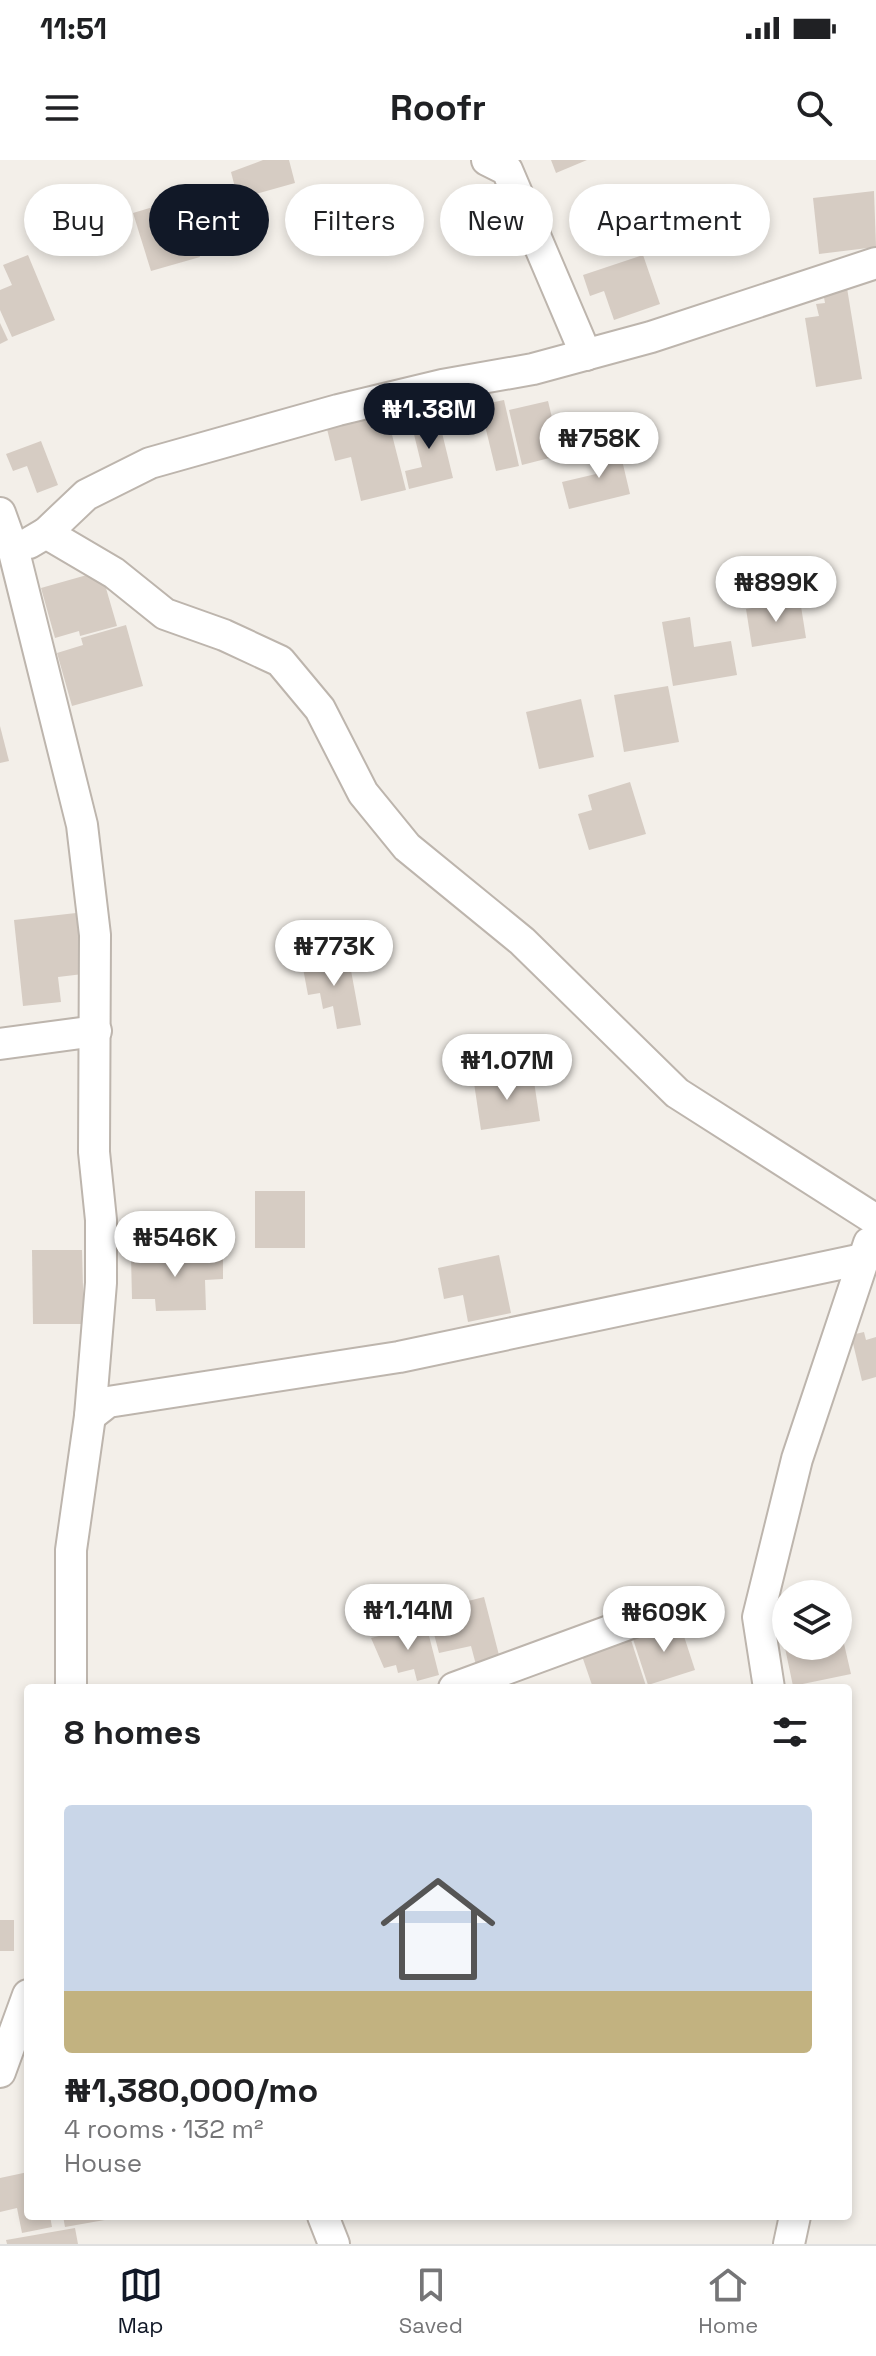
<!DOCTYPE html>
<meta charset="utf-8">
<style>
body{margin:0;font-family:"Space Grotesk",sans-serif;background:#f2f2f2;color:#202124;height:100vh;display:flex;flex-direction:column;font-size:30px;white-space:nowrap}
*{box-sizing:border-box;margin:0}
p{font-size:26px;color:#757577}
.icon{flex:none;width:44px;height:44px;fill:none;stroke:currentColor;stroke-width:2;stroke-linecap:round;stroke-linejoin:round}
.map{position:relative;flex:1;overflow:hidden}
.side{position:absolute;left:24px;top:1524px;width:828px;height:536px;display:flex;flex-direction:column;background:#fff;border-radius:8px;box-shadow:0 4px 12px #0003}
.side>*{flex:none}
.hud{position:absolute;left:24px;top:24px;width:828px;height:72px;display:flex;gap:16px}
.tools{position:absolute;left:772px;top:1420px;display:grid;gap:16px}
.tools a{display:grid;place-items:center;width:80px;height:80px;border-radius:50%;background:#fff;box-shadow:0 4px 12px #0003;font-size:40px}
.price{position:absolute;translate:-50% -68px;padding:0 18px;border-radius:28px;background:#fff;color:#222;font-size:26px;line-height:52px;filter:drop-shadow(0 2px 4px #0008)}
.price::after{content:'';position:absolute;left:50%;top:48px;width:24px;height:18px;margin-left:-12px;background:inherit;clip-path:polygon(0 0,100% 0,50% 100%)}
.price.on{background:#111827;color:#fff}
ul{padding:0;list-style:none}
li{display:grid;align-content:center;gap:16px;height:424px;padding:0 40px}
li span{display:grid;place-items:center;height:248px;border-radius:8px;color:#555}
li>.icon{margin-inline-start:auto}
span .icon{width:144px;height:144px;fill:#fffc;stroke-width:1}
li b{font-size:34px}
h2{display:flex;justify-content:space-between;align-items:center;height:96px;padding:0 40px;font-size:34px}
.tag{padding:0 28px;border-radius:36px;background:#fff;box-shadow:0 4px 12px #0003;font-size:28px;line-height:72px}
.tag.on{background:#111827;color:#fff}
.status{display:flex;justify-content:space-between;align-items:center;height:56px;padding:0 40px;background:#fff;direction:ltr}
.status svg{height:22px;fill:currentColor}
header{display:flex;justify-content:space-between;align-items:center;height:104px;padding:0 40px;background:#fff;font-size:36px;font-weight:800}
.tabs{display:flex;justify-content:space-around;align-items:center;height:112px;border-top:2px solid #e0e0e0;background:#fff;font-size:22px;color:#757577}
.tabs a{display:grid;justify-items:center;gap:4px}
.tabs .on{color:#111827}
.map>svg:first-child{display:block}
.building{fill:#d6ccc3}
.lines{fill:none;stroke-linecap:round;stroke-linejoin:round}
.minor-casing{stroke:#bdb5ad;stroke-width:34}
.minor{stroke:#fff;stroke-width:30}
</style>
<div class="status"><b>11:51</b><svg viewBox="0 0 49 12"><path d="M0 12V9h3v3zM5 12V6h3v6zM10 12V3h3v9zM15 12V0h3v12zM26 1h20v11H26zM47 4h2v5h-2z"/></svg></div>
<header><svg class="icon" aria-label="menu" viewBox="0 0 24 24"><path d="M4 6h16M4 12h16M4 18h16"/></svg>Roofr<svg class="icon" aria-label="search" viewBox="0 0 24 24"><circle cx="10" cy="10" r="6"/><path d="M15 15l6 6"/></svg></header>
<div class="map">
<svg width="876" height="2084" viewBox="0 0 876 2084">
<rect width="100%" height="100%" fill="#f3efe9"/>
<!-- building -->
<g class="building">
<polygon points="263,0 289,0 295,23 238,39 231,12"/>
<polygon points="551,0 587,0 556,13"/>
<polygon points="230,24 247,83 205,96 187,36"/>
<polygon points="874,31 876,87 819,94 813,38"/>
<polygon points="183,38 200,97 151,111 133,53"/>
<polygon points="28,95 55,160 12,177 0,150 0,130 12,125 3,105"/>
<polygon points="643,95 660,144 614,160 604,131 590,136 583,115"/>
<polygon points="847,128 862,219 816,227 805,158 819,156 816,144 825,143 823,132"/>
<polygon points="0,163 8,180 0,184"/>
<polygon points="504,240 519,306 496,311 480,245"/>
<polygon points="548,241 561,295 522,305 509,250"/>
<polygon points="436,248 453,318 409,329 405,311 422,307 409,254"/>
<polygon points="387,255 406,330 361,341 351,297 335,301 327,269"/>
<polygon points="41,281 58,325 37,333 27,306 13,311 6,294"/>
<polygon points="618,283 630,334 569,349 562,322 596,314 590,290"/>
<polygon points="101,411 117,466 80,476 79,471 55,478 41,428"/>
<polygon points="800,440 806,478 752,487 746,449"/>
<polygon points="690,457 694,487 731,481 737,515 673,526 662,462"/>
<polygon points="126,465 143,526 72,546 57,493 83,485 81,478"/>
<polygon points="668,526 679,582 624,592 614,535"/>
<polygon points="581,539 594,597 539,609 526,552"/>
<polygon points="0,566 9,601 0,603"/>
<polygon points="630,622 646,674 589,690 578,654 592,650 588,635"/>
<polygon points="76,753 83,814 58,817 61,842 23,846 14,760"/>
<polygon points="348,794 361,865 337,869 333,846 323,849 320,833 308,835 302,803"/>
<polygon points="533,915 540,961 481,970 474,923"/>
<rect x="255" y="1031" width="50" height="57"/>
<polygon points="32,1090 82,1090 84,1164 33,1164"/>
<polygon points="223,1093 223,1119 205,1120 206,1150 156,1151 155,1139 132,1139 131,1096"/>
<polygon points="499,1095 511,1153 468,1162 463,1135 444,1139 438,1108"/>
<polygon points="864,1172 866,1180 876,1177 876,1217 862,1221 851,1175"/>
<polygon points="484,1437 500,1499 476,1505 471,1486 439,1493 428,1451"/>
<polygon points="839,1462 851,1514 793,1526 781,1469 786,1468 786,1486 838,1486"/>
<polygon points="426,1464 439,1515 417,1521 414,1509 398,1513 396,1505 384,1508 371,1478"/>
<polygon points="680,1464 695,1510 648,1525 633,1479"/>
<polygon points="631,1480 646,1526 593,1528 582,1496"/>
<rect x="0" y="1760" width="14" height="31"/>
<polygon points="28,2012 28,2056 50,2056 52,2067 22,2073 17,2048 0,2052 0,2018"/>
<polygon points="63,2056 116,2056 116,2058 65,2067"/>
<polygon points="75,2068 78,2084 7,2084 6,2080"/>
</g>
<g class="lines">
<!-- minor casing -->
<g class="minor-casing">
<g id="minor">
<polyline points="487,0 507,10 586,195"/>
<polyline points="0,353 14,392 82,665 95,775 94,992 101,1060 101,1123 90,1256 71,1390 71,1528"/>
<polyline points="46,373 114,413 165,454 224,475 280,501 320,549 363,633 407,687 522,781 677,933 876,1060"/>
<polyline points="29,383 46,373 86,335 150,303 338,250 442,225 533,209 651,177 876,103"/>
<polyline points="0,884 96,871"/>
<polyline points="90,1256 108,1242 399,1197 863,1099"/>
<polyline points="454,1528 642,1459 695,1445"/>
<polyline points="769,1528 758,1457 797,1299 869,1083"/>
<polyline points="0,1912 28,1835"/>
<polyline points="323,2056 334,2084"/>
<polyline points="789,2084 795,2056"/>
</g>
</g>
<!-- minor -->
<use href="#minor" class="minor"/>
</g>
</svg>
<div class="tools">
<a><svg class="icon" aria-label="layers" viewBox="0 0 24 24"><path d="M12 4l9 5-9 5-9-5zM3 14l9 5 9-5"/></svg></a>
</div>
<b class="price on" style="left:429px;top:291px">₦1.38M</b>
<b class="price" style="left:599px;top:320px">₦758K</b>
<b class="price" style="left:776px;top:464px">₦899K</b>
<b class="price" style="left:334px;top:828px">₦773K</b>
<b class="price" style="left:507px;top:942px">₦1.07M</b>
<b class="price" style="left:175px;top:1119px">₦546K</b>
<b class="price" style="left:408px;top:1492px">₦1.14M</b>
<b class="price" style="left:664px;top:1494px">₦609K</b>
<div class="hud">
<a class="tag">Buy</a>
<a class="tag on">Rent</a>
<a class="tag">Filters</a>
<a class="tag">New</a>
<a class="tag">Apartment</a>
</div>
<section class="side">
<h2>8 homes<svg class="icon" aria-label="filters" viewBox="0 0 24 24"><path d="M4 7h16M4 17h16"/><circle cx="9" cy="7" r="2"/><circle cx="15" cy="17" r="2"/></svg></h2>
<ul>
<li><span style="background:linear-gradient(#c9d6e8 75%,#c2b280 0)"><svg class="icon" aria-label="home" viewBox="0 0 24 24"><path d="M3 11l9-7 9 7M6 9v11h12V9"/></svg></span><div><b>₦1,380,000/mo</b><p>4 rooms · 132 m²</p><p>House</p></div></li>
</ul>
</section>
</div>
<nav class="tabs">
<a class="on"><svg class="icon" aria-label="map" viewBox="0 0 24 24"><path d="M3 6l6-2 6 2 6-2v14l-6 2-6-2-6 2zM9 4v14M15 6v14"/></svg>Map</a>
<a><svg class="icon" aria-label="saved" viewBox="0 0 24 24"><path d="M7 4h10v16l-5-4-5 4z"/></svg>Saved</a>
<a><svg class="icon" aria-label="home" viewBox="0 0 24 24"><path d="M3 11l9-7 9 7M6 9v11h12V9"/></svg>Home</a>
</nav>
